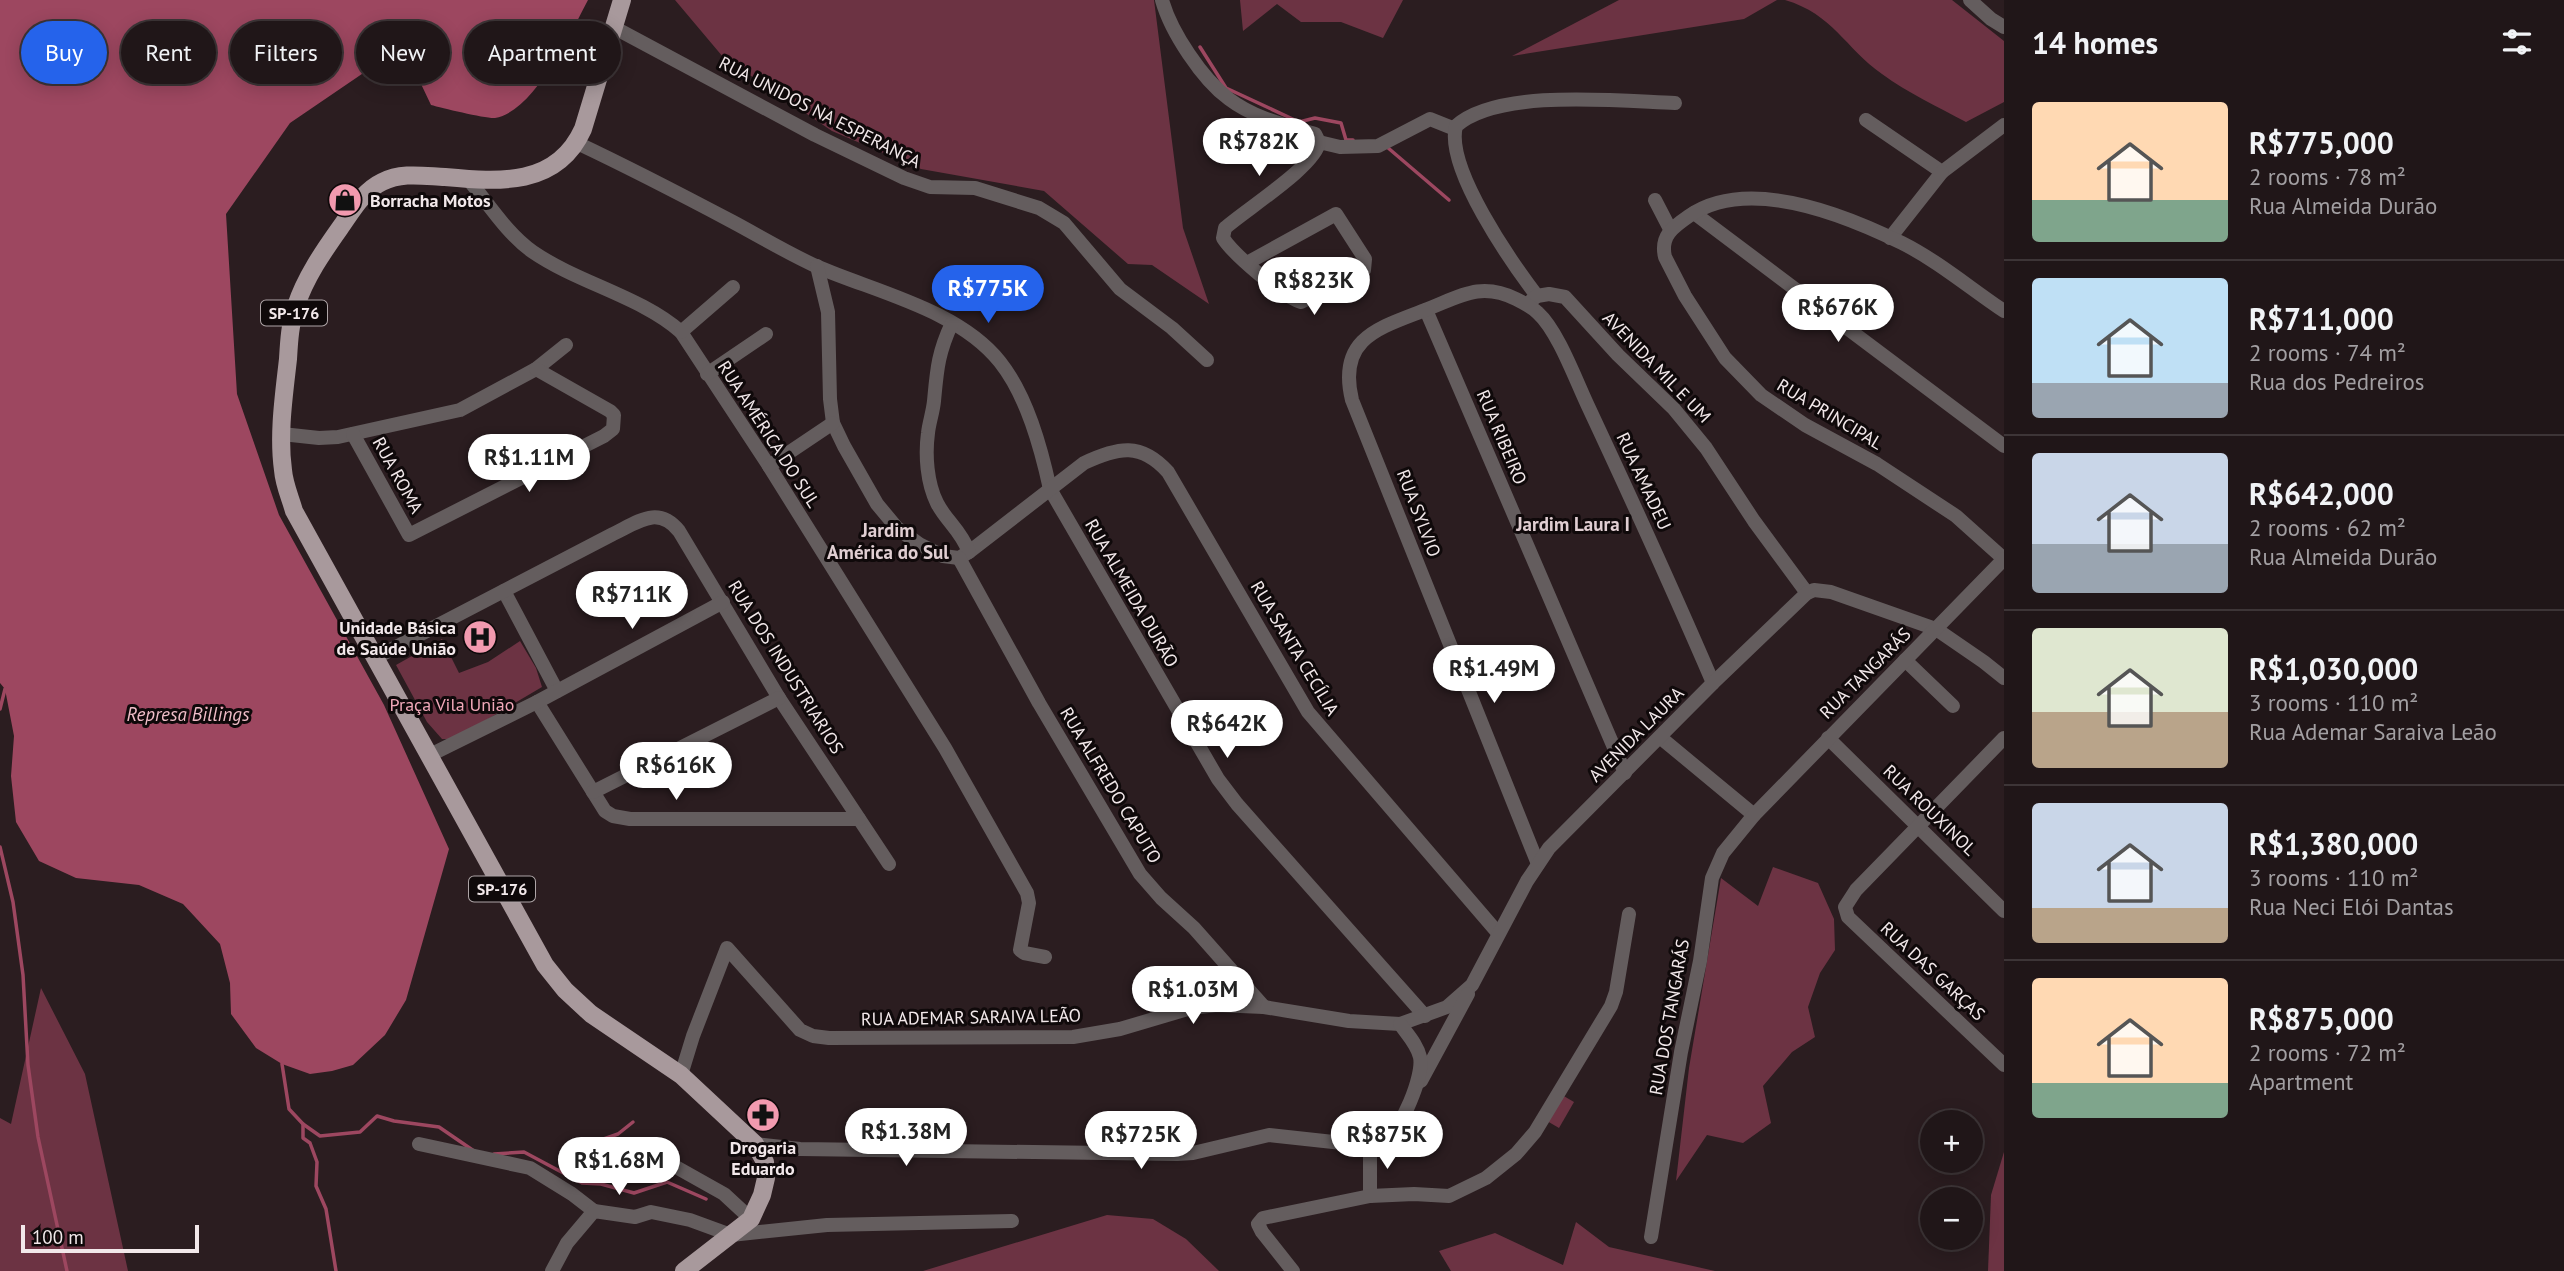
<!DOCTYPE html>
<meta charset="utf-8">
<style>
body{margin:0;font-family:"PT Sans",sans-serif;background:#281f21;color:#f1f3f6;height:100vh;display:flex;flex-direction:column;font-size:26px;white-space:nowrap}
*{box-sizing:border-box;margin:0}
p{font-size:23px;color:#a29fa2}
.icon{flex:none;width:38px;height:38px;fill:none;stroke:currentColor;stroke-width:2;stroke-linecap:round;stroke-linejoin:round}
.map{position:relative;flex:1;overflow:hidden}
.details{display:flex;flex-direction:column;background:#201618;width:560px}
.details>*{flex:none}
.top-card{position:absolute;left:21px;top:21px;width:665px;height:63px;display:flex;gap:14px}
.tools{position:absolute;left:1920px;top:1110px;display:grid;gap:14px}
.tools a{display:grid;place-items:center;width:63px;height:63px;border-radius:50%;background:#201618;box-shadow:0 4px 18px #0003,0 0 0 2px #3d3537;font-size:35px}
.scale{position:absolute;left:21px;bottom:18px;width:178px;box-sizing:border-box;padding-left:7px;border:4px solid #f2e8ea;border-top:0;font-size:19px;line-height:24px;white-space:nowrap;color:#f2e8ea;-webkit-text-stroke:5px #0f090a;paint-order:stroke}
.price{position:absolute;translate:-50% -60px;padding:0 16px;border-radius:24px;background:#fff;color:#222;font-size:23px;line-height:46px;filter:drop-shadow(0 2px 4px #0008)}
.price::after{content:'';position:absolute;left:50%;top:42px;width:21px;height:16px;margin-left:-10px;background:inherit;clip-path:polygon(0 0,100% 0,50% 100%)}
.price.current{background:#2563eb;color:#fff}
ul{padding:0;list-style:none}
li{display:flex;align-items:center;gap:21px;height:175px;padding:0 28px}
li+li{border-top:2px solid #3d3537}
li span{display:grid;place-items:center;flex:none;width:196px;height:140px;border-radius:7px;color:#555}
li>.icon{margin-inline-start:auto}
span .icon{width:84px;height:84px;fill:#fffc;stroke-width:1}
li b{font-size:30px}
h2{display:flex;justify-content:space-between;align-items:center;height:84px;padding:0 28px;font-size:30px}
.tag{padding:0 24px;border-radius:32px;background:#201618;box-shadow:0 4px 18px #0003,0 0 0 2px #3d3537;font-size:24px;line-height:63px}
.tag.current{background:#2563eb;color:#fff}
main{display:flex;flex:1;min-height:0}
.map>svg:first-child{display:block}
.green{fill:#6c3343}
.water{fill:#9d4760}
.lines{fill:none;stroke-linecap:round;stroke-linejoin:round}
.stream{stroke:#9d4760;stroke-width:3.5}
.minor{stroke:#645d5e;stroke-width:14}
.primary{stroke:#a8999c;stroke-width:18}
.labels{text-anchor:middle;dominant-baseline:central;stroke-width:6;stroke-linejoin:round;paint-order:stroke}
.shield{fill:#0f090a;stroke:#aea5a7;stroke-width:2}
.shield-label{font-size:16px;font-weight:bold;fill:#f2e8ea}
.street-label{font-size:18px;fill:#f2e8ea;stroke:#0f090a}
.poi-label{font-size:18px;font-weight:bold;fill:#f2e8ea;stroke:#0f090a;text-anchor:start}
.park-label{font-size:18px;fill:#f1a8b9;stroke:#0f090a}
.neighbourhood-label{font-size:19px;font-weight:bold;fill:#e0ced2;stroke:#0f090a}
.water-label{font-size:19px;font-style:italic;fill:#f0bdc8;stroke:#0f090a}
</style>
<main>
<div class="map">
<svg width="2004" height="1271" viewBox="0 0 2004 1271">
<rect width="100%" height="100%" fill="#2b1d20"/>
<!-- green -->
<g class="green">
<polygon points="675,0 1154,0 1183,228 1209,304 1152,265 1128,264 1044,191 921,169 832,131 723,57"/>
<polygon points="1240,0 1403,0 1383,38 1341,22 1301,22 1277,4 1243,31"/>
<polygon points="1619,0 1777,0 1744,19 1512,56"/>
<path d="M1785,0H1952L2004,41V102L1966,122C1938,107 1908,93 1882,74C1845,48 1833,14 1785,0Z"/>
<polygon points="442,639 459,673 488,662 520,641 536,668 542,687 454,739 442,739 427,722 396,665"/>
<polygon points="1773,867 1818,883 1834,919 1835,950 1820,973 1808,1007 1815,1037 1792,1052 1763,1086 1771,1123 1743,1143 1707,1135 1676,1181 1689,1068 1721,878 1758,906"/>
<polygon points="41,988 85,1074 128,1271 0,1271 0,1118 11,1124"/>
<polygon points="1562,1095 1574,1102 1559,1128 1547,1121"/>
<polygon points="2004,1152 2004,1271 1988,1271 1991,1195"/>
<polygon points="1107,1215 1153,1219 1186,1239 1219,1271 923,1271"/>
<polygon points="1576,1222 1609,1247 1715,1271 1451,1271 1439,1251 1495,1233 1563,1265"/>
</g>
<!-- water -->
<path class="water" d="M0,0H588C571,32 534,112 495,118C487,119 442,108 431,105L403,46L290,123L226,214L237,394L279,515L384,705L449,849L406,1000L385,1035L353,1065L332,1071L310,1074L282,1064L256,1048L231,1014L230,983L220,944L183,904L139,885L76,878L39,861L16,822L11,776L14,736L5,689L0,683Z"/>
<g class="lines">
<!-- stream -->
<g class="stream">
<polyline points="1200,47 1226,88 1299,122 1315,118 1341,123 1346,140 1353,140"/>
<polyline points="1387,147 1449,200"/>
<polyline points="0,709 5,689"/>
<polyline points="0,847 13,902 23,975 28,1065 38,1137 67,1271"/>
<polyline points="282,1064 289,1109 303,1124 303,1138 310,1143 317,1162 316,1186 326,1209 336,1271"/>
<polyline points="303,1124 320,1136 360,1132 377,1116 394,1121 439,1127 474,1151"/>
<polyline points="494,1154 524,1152 582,1183 601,1184 634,1193 667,1182 706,1199"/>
<polyline points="566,1173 598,1141 618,1134 633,1122"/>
</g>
<!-- minor -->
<g class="minor">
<path d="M1162,0C1171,32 1202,79 1229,99C1254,118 1285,125 1315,134L1319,142"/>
<polyline points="1970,0 1991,19 2004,27"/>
<polyline points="615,28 815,135 904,178 930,187 975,188 1039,208 1064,223 1120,289 1172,328 1207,360"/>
<polyline points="1866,120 1942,172 2004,125"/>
<polyline points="1319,142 1340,147 1378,146 1430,119 1455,129"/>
<path d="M577,143C630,168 682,195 733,222C761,237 789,254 818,267C876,292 959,310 1000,362C1027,396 1041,448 1050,489L1218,779L1237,804L1425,1016"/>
<path d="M468,179C488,203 507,234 533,252C578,283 642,297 681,332L769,466L945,748L1027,893L1029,903L1020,950L1024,953L1045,957"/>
<polyline points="1655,200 1670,229"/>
<polyline points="1694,213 2004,446"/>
<polyline points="1890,238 1942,172"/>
<path d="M1247,263L1336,214L1365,259L1364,270L1301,302C1283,297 1233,254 1223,238L1225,228C1245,210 1317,165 1319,142"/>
<path d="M817,266L828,312L830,399L833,423L844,446L877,504L897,528L919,544L943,556L959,558L969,552L1084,463C1118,447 1141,442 1168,472L1308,712L1498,933"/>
<path d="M1537,296C1512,263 1445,168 1456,126C1498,88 1620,101 1675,103"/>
<polyline points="1527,304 1537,296 1549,294 1565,297 1618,355 1674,409 1706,448 1754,521 1807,593"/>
<polyline points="1426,310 1625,773"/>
<path d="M2004,311C1971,289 1938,261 1902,243C1845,215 1748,175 1689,216C1673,227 1660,236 1665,257L1685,296L1725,358L1761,395L1805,425L1877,464L1956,516L2004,559"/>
<path d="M952,323C938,353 937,369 934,401C933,412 929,423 928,433C925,455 927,483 937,503C946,521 960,529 969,552"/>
<polyline points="681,332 733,287"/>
<polyline points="707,374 766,334"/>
<polyline points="282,434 319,438 338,437 460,410 536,369 566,345"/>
<polyline points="353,434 409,535 604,436 613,429 614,415 610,411 536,369"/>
<polyline points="769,466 833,423"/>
<polyline points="959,558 1039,703 1140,874 1161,898 1194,928 1264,1007"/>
<polyline points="504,591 557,691"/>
<path d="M375,658L613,534C638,522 658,505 679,531L779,698L889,864"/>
<polyline points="1905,660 1953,706"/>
<polyline points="537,702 605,811 613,816 630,819 859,819"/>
<polyline points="1661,738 1754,815"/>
<polyline points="1828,738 2004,911"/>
<polyline points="2004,738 1856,890 1845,907 1848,917 2004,1065"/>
<polyline points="428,756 537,702 723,602"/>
<polyline points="593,792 779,698"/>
<path d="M1538,864L1352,400C1337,338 1379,328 1425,310C1459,297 1480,281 1516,299C1524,303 1532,307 1538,313C1558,331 1576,381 1588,406C1631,498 1673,590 1713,683"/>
<polyline points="681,1075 693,1036 727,948 800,1030 813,1036 829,1038 1073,1037 1120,1029 1191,1008 1217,1005 1264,1007 1349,1021 1400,1024 1447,1007 1472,985 1527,881 1549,848 1713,683 1807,593 1814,590 1831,592 1936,629 1984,662 2004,678"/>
<polyline points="1421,1081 1468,994"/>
<polyline points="419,1144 530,1168 572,1194 594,1211"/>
<path d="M755,1144L800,1149L1177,1154L1193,1153L1269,1135L1370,1146C1375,1145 1381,1145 1385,1141C1401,1130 1424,1076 1420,1057C1417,1044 1407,1034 1400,1024"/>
<polyline points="651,1153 724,1194 751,1219"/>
<polyline points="1370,1196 1370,1146"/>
<polyline points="1651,1237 1681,1052 1700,961 1712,878 1723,853 1754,815 2004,559"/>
<polyline points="552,1271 567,1243 594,1211 635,1217 651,1212 690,1220 731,1235 827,1225 1012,1221"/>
<polyline points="1293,1271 1262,1232 1258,1224 1263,1218 1370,1196 1414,1194 1449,1196 1486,1178 1516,1154 1535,1132 1611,1006 1616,992 1629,914"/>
</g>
<!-- primary -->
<path class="primary" d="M622,0L583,129C557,187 499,182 445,177C423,176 402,172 382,182C363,191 352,211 340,228C323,252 305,278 296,306C290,323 289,342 288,359C284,395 278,434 283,470C284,484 290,497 294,511L545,965L565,990L591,1014L681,1075L755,1144L765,1162L766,1178L762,1195L751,1219L684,1271"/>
</g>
<!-- icons -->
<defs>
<g id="shop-disc" transform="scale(1.75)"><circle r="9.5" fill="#f29aaf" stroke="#0f090a"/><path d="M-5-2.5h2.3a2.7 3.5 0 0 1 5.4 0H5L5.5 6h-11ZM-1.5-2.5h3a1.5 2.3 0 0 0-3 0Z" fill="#111"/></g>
<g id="hospital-disc" transform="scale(1.75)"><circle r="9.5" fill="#f29aaf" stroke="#0f090a"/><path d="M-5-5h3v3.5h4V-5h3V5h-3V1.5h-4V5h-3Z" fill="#111"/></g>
<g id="pharmacy-disc" transform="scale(1.75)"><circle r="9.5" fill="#f29aaf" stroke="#0f090a"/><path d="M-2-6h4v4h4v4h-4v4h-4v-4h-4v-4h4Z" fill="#111"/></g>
</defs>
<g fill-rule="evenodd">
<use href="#shop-disc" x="345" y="200"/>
<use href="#hospital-disc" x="480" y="637"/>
<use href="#pharmacy-disc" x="763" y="1115"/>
</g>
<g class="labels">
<!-- shield labels -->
<g class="shield">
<rect x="261" y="300.5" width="66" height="25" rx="5"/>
<rect x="469" y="876.5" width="66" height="25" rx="5"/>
</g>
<g class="shield-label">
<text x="294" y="313">SP-176</text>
<text x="502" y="889">SP-176</text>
</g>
<!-- street labels -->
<g class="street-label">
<text transform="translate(820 112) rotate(27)">RUA UNIDOS NA ESPERANÇA</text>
<text transform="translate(1657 367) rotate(46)">AVENIDA MIL E UM</text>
<text transform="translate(1830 414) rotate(31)">RUA PRINCIPAL</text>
<text transform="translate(769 434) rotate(57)">RUA AMÉRICA DO SUL</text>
<text transform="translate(1502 437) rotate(67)">RUA RIBEIRO</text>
<text transform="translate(398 475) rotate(61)">RUA ROMA</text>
<text transform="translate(1644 481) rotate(65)">RUA AMADEU</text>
<text transform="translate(1419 513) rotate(69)">RUA SYLVIO</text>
<text transform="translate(1132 593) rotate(60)">RUA ALMEIDA DURÃO</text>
<text transform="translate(1295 648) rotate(59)">RUA SANTA CECÍLIA</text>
<text transform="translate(786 667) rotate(58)">RUA DOS INDUSTRIARIOS</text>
<text transform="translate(1865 673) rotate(-45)">RUA TANGARÁS</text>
<text transform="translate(1636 734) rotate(-45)">AVENIDA LAURA</text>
<text transform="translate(1111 785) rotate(59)">RUA ALFREDO CAPUTO</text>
<text transform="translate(1930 810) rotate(44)">RUA ROUXINOL</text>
<text transform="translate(1933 971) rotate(43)">RUA DAS GARÇAS</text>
<text transform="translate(971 1017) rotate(-1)">RUA ADEMAR SARAIVA LEÃO</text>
<text transform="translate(1669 1017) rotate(-80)">RUA DOS TANGARÁS</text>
</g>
<!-- poi labels -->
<g class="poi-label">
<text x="370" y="200">Borracha Motos</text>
<text x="456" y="627" text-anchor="end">Unidade Básica<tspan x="456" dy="21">de Saúde União</tspan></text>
<text x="763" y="1147" text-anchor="middle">Drogaria<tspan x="763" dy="21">Eduardo</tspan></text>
</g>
<!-- park labels -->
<g class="park-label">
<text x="452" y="704">Praça Vila União</text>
</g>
<!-- neighbourhood labels -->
<g class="neighbourhood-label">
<text x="1573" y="524">Jardim Laura I</text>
<text x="888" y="530">Jardim<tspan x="888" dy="22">América do Sul</tspan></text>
</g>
<!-- water labels -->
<g class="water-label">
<text x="188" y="714">Represa Billings</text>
</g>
</g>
</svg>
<div class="tools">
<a>+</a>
<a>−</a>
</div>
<div class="scale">100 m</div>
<b class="price" style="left:1259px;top:178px">R$782K</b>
<b class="price" style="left:1314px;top:317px">R$823K</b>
<b class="price current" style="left:988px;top:325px">R$775K</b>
<b class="price" style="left:1838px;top:344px">R$676K</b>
<b class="price" style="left:529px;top:494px">R$1.11M</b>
<b class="price" style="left:632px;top:631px">R$711K</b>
<b class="price" style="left:1494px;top:705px">R$1.49M</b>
<b class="price" style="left:1227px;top:760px">R$642K</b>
<b class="price" style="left:676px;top:802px">R$616K</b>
<b class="price" style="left:1193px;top:1026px">R$1.03M</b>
<b class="price" style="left:906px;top:1168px">R$1.38M</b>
<b class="price" style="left:1141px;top:1171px">R$725K</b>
<b class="price" style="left:1387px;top:1171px">R$875K</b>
<b class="price" style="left:619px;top:1197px">R$1.68M</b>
<div class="top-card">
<a class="tag current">Buy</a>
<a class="tag">Rent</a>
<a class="tag">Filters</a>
<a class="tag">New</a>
<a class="tag">Apartment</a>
</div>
</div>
<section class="details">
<h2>14 homes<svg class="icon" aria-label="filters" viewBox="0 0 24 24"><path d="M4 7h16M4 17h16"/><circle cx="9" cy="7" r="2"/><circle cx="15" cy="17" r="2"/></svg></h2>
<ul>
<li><span style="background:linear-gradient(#ffd9b3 70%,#7fa58c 0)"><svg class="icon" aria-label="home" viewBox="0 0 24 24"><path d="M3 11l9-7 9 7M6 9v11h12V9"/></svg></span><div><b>R$775,000</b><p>2 rooms · 78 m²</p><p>Rua Almeida Durão</p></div></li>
<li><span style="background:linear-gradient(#bfe0f5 75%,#9aa5b1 0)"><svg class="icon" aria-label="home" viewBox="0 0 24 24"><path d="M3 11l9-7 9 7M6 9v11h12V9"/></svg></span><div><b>R$711,000</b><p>2 rooms · 74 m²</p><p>Rua dos Pedreiros</p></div></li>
<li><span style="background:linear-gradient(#c9d6e8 65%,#9aa5b1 0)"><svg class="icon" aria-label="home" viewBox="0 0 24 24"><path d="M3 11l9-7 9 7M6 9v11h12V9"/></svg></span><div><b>R$642,000</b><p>2 rooms · 62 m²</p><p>Rua Almeida Durão</p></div></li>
<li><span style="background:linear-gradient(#dfe7d0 60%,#b9a48a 0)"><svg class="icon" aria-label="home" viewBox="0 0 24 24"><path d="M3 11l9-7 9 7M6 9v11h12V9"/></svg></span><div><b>R$1,030,000</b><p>3 rooms · 110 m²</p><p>Rua Ademar Saraiva Leão</p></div></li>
<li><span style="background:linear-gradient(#c9d6e8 75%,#b9a48a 0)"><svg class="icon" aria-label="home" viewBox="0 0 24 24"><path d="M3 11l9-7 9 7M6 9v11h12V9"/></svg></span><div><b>R$1,380,000</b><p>3 rooms · 110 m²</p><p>Rua Neci Elói Dantas</p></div></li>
<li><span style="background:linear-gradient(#ffd9b3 75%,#7fa58c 0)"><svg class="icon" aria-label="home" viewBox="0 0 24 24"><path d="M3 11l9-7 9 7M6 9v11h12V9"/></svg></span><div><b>R$875,000</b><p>2 rooms · 72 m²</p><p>Apartment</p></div></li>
</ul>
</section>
</main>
